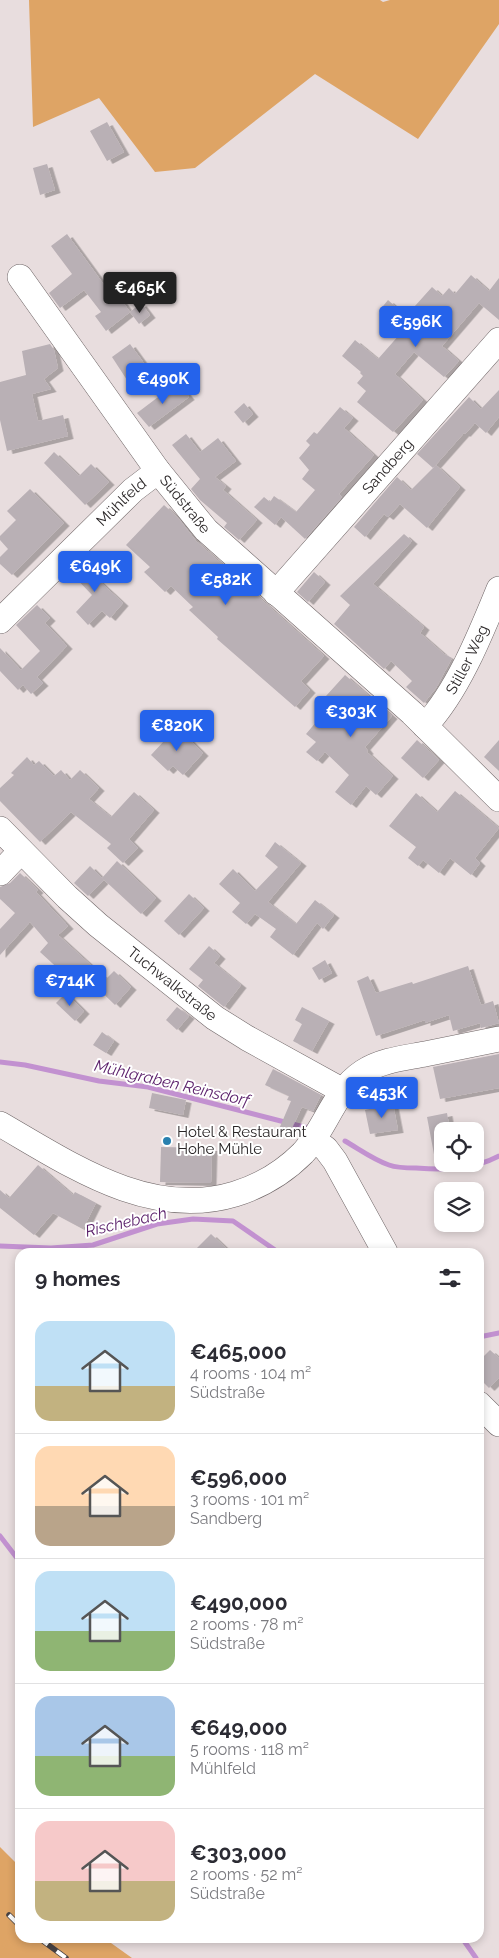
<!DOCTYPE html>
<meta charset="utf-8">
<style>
body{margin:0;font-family:Raleway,sans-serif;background:#f7f7f7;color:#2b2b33;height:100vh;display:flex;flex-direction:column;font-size:19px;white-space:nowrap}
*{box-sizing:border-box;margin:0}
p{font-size:16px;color:#7c7c81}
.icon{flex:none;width:28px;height:28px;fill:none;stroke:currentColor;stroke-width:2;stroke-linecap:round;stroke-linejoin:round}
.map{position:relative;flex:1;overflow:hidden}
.drawer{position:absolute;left:15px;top:1248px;width:469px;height:695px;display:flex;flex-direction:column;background:#fff;border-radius:15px;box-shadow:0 2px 8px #0003}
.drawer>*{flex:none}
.buttons{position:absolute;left:434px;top:1122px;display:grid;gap:10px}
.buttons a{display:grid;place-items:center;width:50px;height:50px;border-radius:10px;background:#fff;box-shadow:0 2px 8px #0003;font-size:25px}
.price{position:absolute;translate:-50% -42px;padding:0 11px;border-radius:5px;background:#2563eb;color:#fff;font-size:16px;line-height:32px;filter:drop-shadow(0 1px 2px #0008)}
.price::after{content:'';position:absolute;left:50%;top:30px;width:15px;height:11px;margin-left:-8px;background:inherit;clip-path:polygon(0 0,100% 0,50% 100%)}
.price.on{background:#222;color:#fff}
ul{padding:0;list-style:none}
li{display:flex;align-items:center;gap:15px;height:125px;padding:0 20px}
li+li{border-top:1px solid #e1e1e2}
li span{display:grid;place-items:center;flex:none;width:140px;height:100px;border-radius:15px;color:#555}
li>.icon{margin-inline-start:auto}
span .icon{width:60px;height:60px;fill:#fffc;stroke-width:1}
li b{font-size:21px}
h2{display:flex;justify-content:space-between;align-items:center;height:60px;padding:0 20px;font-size:21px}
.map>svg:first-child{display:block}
.forest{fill:#dea465}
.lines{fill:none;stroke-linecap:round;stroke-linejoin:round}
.stream{stroke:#c291d0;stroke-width:5}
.building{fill:#b9b0b5;filter:url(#shadow)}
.minor-casing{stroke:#6e6566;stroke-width:26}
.minor{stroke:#fff;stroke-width:25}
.rail-casing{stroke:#474243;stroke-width:5.5}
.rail{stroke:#fff;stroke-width:4;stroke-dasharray:11;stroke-linecap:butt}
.poi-dot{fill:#2980af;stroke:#fff;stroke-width:2}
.labels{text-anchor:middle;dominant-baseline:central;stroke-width:4;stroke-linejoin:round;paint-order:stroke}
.street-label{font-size:15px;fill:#2a2627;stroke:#fff}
.poi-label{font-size:15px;fill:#2a2627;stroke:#fff;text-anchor:start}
.water-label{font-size:16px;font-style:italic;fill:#581c68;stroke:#fff}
</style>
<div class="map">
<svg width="499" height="1958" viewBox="0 0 499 1958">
<defs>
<filter id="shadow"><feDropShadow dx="5.5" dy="3" stdDeviation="0" flood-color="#0004"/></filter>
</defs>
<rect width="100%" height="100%" fill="#e8ddde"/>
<!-- forest -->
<g class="forest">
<polygon points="29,0 380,0 383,2 390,0 499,0 499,24 418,139 315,74 195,168 155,172 99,98 33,127"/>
<polygon points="0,1847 20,1867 20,1938 104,1938 132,1958 0,1958"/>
</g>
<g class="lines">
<!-- stream -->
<g class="stream">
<polyline points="0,1062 25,1065 99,1081 148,1087 308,1128"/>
<path d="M345,1141C359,1149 374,1160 389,1165C397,1168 408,1168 416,1168C445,1170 473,1170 499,1156"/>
<polyline points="0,1246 51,1248 93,1245 157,1224 193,1219 233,1221 278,1252"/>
<polyline points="479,1337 499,1333"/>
<polyline points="0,1536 20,1562"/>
<polyline points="462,1938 476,1958"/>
</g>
</g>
<!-- building -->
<g class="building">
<polygon points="107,122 124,152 107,161 90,131"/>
<polygon points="47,164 55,190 40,195 33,168"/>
<polygon points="67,234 110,293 114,290 130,312 106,331 95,316 101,312 84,290 60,308 49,293 72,274 51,246"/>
<polygon points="471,275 489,291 499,278 499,320 479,303 442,346 459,361 444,377 414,352 395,374 423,400 393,432 357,402 366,391 357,383 363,376 360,373 361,372 342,356 355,340 378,359 400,334 394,328 396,326 379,311 388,300 406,316 432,287 442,296 449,288 455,294"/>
<polygon points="141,303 150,315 139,324 130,312"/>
<polygon points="50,344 54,350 58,368 44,379 51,389 32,394 38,421 63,415 68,436 7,451 0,420 0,382 26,375 22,351"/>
<polygon points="130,344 146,366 127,380 112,357"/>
<polygon points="178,382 189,397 149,427 137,413"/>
<polygon points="499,390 499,417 486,433 475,423 465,434 464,433 433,468 417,454 469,397 481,409"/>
<polygon points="244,403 253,414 243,423 234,412"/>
<polygon points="340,407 353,418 344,428 374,455 339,494 342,497 305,539 281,517 275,525 254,507 264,497 270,502 274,496 296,512 315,490 302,479 309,470 299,458 310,445 306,441 314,432 317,434"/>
<polygon points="186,434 200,452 218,438 236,461 215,477 226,486 223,490 257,520 239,540 224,527 227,523 200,500 191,489 200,479 172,445"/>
<polygon points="54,452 79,476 91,464 109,482 85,505 44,463"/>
<polygon points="436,465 460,487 427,528 400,504 388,517 384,514 365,537 354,527 397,477 411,490"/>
<polygon points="30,489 64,523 12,575 0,564 0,557 8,549 0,540 0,536 16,520 7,511"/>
<polygon points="164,505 178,518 196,541 324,656 301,681 310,690 295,707 217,639 218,637 189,610 193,607 171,586 165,592 144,572 150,567 126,545"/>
<polygon points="404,534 412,541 373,584 424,627 420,633 444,654 452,658 436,688 424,703 406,687 412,681 391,661 384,669 334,624 350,605 340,596"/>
<polygon points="86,557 101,573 96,578 123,603 110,618 102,611 88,625 76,612 92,595 70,572"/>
<polygon points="314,572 325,582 308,602 297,592"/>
<polygon points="37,605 50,618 45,623 67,646 37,677 43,683 31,694 23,685 18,690 0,671 0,648 21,670 40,651 16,625"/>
<polygon points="345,675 392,716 365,747 368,751 367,752 393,776 376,795 366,786 351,805 335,792 349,775 325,752 317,761 306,752 316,742 306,734 333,702 326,696"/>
<polygon points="177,727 203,753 183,775 173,766 168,771 151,755"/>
<polygon points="417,740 439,760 423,778 401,758"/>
<polygon points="499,740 499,771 484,757"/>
<polygon points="27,757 34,765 39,761 54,776 61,770 70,780 80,770 99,788 89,799 111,817 134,792 154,810 129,839 138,848 123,863 107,848 111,844 71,812 40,842 0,801 0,788 14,775 11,773"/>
<polygon points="455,791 499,828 475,858 480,863 471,875 450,858 439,873 423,860 418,866 408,858 416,847 389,826 416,793 437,812"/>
<polygon points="275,842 301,863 268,902 296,924 315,900 334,915 323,929 317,923 293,955 270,937 276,929 255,914 246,924 232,912 240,903 219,884 233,869 255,891 278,867 265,856"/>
<polygon points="117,861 156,898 141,914 102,878"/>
<polygon points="90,866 104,880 88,896 74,883"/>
<polygon points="20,873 38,890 36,892 68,926 58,935 106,979 114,971 131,987 115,1005 85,976 76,985 40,952 48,943 30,922 0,955 0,929 15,913 0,899 0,887 10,883"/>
<polygon points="189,894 204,908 179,935 164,921"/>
<polygon points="209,946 220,956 214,963 241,985 224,1007 198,986 203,980 189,969"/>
<polygon points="325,960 332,973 319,980 312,968"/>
<polygon points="468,966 481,1005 493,1001 499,1023 481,1028 480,1023 453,1031 449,1015 425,1023 425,1020 376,1036 357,981 368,976 376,993 412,982 413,984"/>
<polygon points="66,993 84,1011 75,1021 56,1003"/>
<polygon points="177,1007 189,1016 177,1030 166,1020"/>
<polygon points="302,1007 329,1021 312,1051 293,1041 302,1024 295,1020"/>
<polygon points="102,1032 114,1041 106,1053 93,1045"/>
<polygon points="499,1054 499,1088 440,1099 433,1067"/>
<polygon points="273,1069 321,1095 313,1111 302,1107 289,1134 279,1129 291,1101 287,1100 289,1096 265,1085"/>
<polygon points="152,1093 186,1100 183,1115 149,1108"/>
<polygon points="393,1104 398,1130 370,1134 365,1110"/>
<polygon points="447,1113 450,1131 442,1131 442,1165 436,1165 427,1117"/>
<polygon points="161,1147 212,1148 211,1183 160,1182"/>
<polygon points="38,1165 73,1195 75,1192 96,1203 83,1229 53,1213 34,1235 0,1208 0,1190 9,1198"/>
<polygon points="211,1234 230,1252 193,1252"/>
<polygon points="490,1350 499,1358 499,1378 489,1388 479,1378 479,1361"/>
</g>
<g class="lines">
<!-- minor casing -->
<g class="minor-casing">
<g id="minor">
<path id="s1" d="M20,277L158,471L206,530L412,713L499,799"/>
<path id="s2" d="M276,593L499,340"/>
<path id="s3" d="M0,621L133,490L158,471"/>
<path id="s4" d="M425,726C458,691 481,633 499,589"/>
<path id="s5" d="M0,829L67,897L98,925L215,1018L247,1038L343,1091"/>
<polyline points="0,873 21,851"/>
<path d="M0,1124C71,1165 150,1220 235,1194C261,1186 284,1172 303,1153C326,1128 334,1091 363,1072C382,1060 404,1058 425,1054C449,1049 474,1044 499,1039"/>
<polyline points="314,1140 326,1149 335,1161 385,1252"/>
<polyline points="479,1404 499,1424"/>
</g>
</g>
<!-- minor -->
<use href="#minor" class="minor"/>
<!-- rail casing -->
<g class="rail-casing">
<g id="rail">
<polyline points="9,1915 20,1926"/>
<polyline points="39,1938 66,1958"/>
</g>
</g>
<!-- rail -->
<use href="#rail" class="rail"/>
</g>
<!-- markers -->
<circle class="poi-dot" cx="167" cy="1141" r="5"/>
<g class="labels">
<!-- street labels -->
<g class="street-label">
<text stroke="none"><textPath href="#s2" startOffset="169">Sandberg</textPath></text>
<text stroke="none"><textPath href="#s3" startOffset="170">Mühlfeld</textPath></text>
<text stroke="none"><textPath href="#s1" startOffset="281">Südstraße</textPath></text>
<text stroke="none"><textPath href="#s4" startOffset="79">Stiller Weg</textPath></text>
<text stroke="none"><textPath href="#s5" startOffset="232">Tuchwalkstraße</textPath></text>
</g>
<!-- poi labels -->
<g class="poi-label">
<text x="177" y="1132">Hotel &amp; Restaurant<tspan x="177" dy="17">Hohe Mühle</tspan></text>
</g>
<!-- water labels -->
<g class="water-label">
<text transform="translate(172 1083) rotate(13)">Mühlgraben Reinsdorf</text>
<text transform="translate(126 1222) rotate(-13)">Rischebach</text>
</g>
</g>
</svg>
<div class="buttons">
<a><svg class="icon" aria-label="locate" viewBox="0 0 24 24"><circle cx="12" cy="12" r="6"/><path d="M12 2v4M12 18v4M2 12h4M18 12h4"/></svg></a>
<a><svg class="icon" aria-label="layers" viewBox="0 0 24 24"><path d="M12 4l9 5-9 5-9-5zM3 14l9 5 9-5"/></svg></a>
</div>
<b class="price on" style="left:140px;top:314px">€465K</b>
<b class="price" style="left:416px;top:348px">€596K</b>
<b class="price" style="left:163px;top:405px">€490K</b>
<b class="price" style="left:95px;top:593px">€649K</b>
<b class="price" style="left:226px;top:606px">€582K</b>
<b class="price" style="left:351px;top:738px">€303K</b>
<b class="price" style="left:177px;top:752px">€820K</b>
<b class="price" style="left:70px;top:1007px">€714K</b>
<b class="price" style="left:382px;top:1119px">€453K</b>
<section class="drawer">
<h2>9 homes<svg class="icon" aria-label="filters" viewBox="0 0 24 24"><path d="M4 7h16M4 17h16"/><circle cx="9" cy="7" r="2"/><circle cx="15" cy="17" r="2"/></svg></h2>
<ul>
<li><span style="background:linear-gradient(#bfe0f5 65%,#c2b280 0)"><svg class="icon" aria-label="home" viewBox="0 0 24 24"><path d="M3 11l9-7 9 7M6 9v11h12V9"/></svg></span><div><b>€465,000</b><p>4 rooms · 104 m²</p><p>Südstraße</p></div></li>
<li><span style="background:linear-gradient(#ffd9b3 60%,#b9a48a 0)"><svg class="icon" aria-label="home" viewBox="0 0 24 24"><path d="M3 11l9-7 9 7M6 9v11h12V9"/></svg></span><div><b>€596,000</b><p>3 rooms · 101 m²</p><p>Sandberg</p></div></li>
<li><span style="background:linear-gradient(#bfe0f5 60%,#8fb573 0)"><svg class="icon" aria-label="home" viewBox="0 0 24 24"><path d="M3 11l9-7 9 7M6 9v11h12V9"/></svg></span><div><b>€490,000</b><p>2 rooms · 78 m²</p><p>Südstraße</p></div></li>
<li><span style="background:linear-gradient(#a9c7e8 60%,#8fb573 0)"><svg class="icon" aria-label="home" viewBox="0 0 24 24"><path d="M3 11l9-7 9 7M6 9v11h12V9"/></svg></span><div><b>€649,000</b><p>5 rooms · 118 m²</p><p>Mühlfeld</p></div></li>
<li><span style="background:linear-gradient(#f6c9c9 60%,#c2b280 0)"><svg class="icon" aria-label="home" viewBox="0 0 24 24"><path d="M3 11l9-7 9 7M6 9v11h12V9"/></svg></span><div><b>€303,000</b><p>2 rooms · 52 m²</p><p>Südstraße</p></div></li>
</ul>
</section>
</div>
